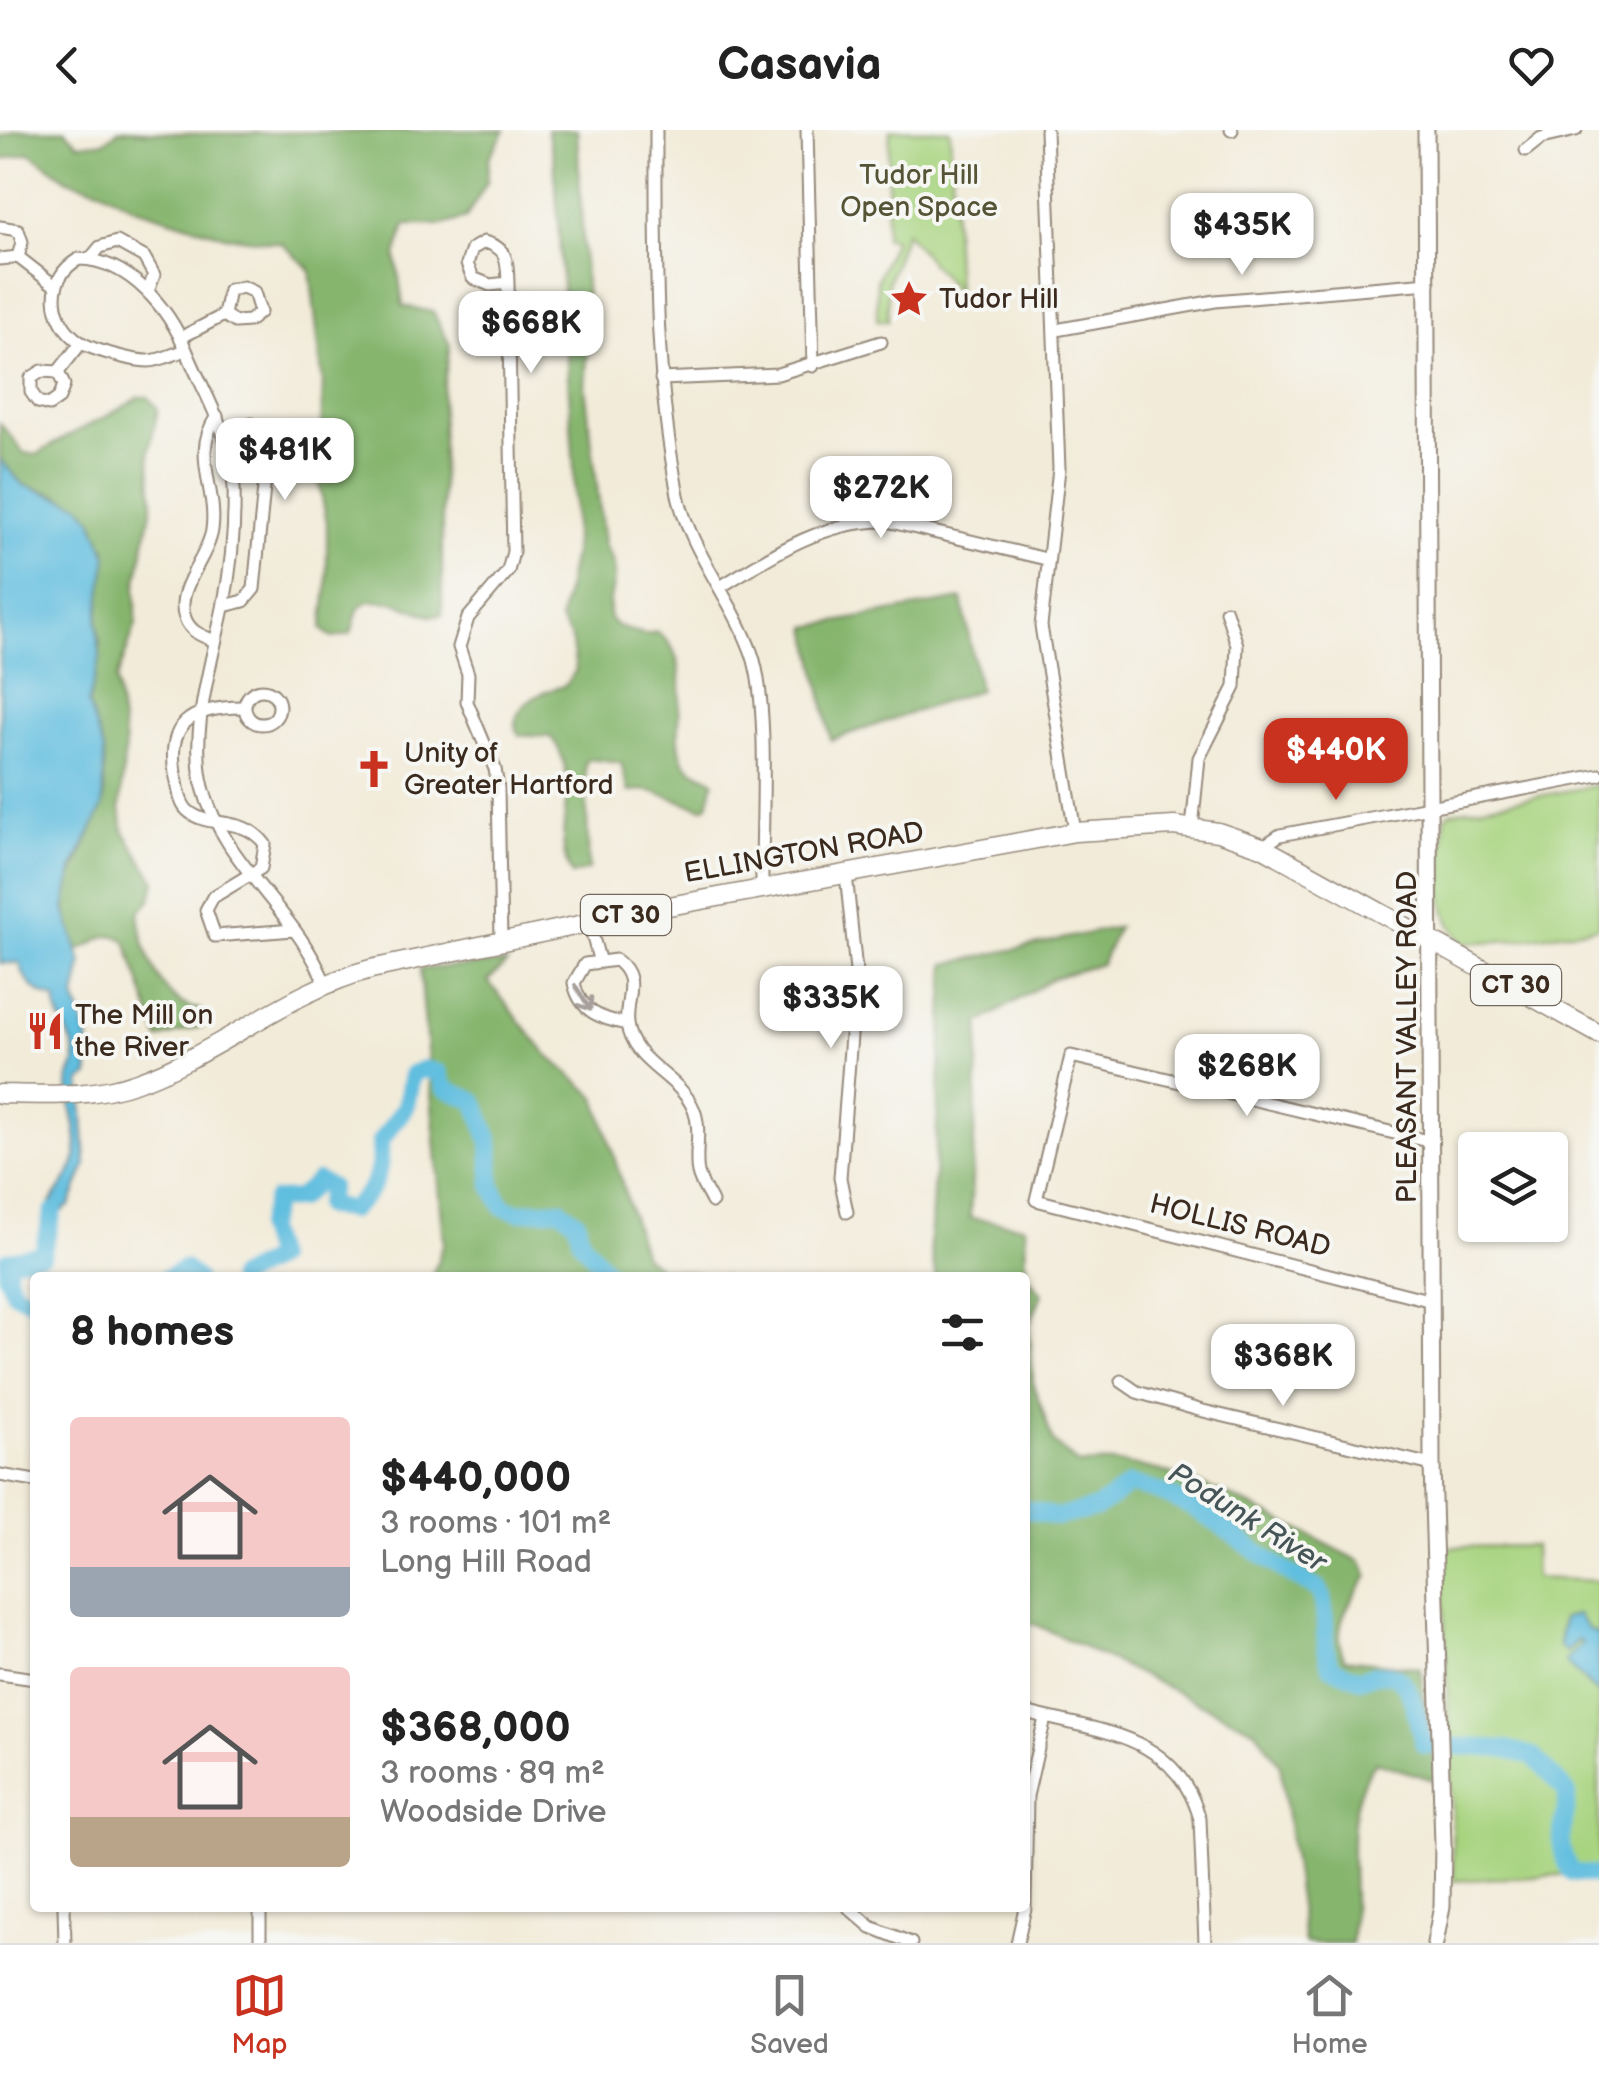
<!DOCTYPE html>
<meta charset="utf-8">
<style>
body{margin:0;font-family:"Balsamiq Sans",sans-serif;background:#f6f6f6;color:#222;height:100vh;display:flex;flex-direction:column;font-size:38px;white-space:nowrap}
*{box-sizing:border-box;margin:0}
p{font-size:32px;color:#767676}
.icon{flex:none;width:55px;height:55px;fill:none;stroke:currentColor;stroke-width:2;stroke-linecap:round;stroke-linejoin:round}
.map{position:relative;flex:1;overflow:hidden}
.side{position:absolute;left:30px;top:1142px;width:1000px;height:640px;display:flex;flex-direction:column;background:#fff;border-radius:10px;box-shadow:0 2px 8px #0004}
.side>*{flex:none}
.buttons{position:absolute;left:1458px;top:1002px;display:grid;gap:20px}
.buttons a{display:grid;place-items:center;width:110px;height:110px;border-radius:10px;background:#fff;box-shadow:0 2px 8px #0004;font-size:50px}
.price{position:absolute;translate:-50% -85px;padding:0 22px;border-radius:20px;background:#fff;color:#222;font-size:32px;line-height:65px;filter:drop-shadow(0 2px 5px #0008)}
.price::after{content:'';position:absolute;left:50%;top:60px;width:30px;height:22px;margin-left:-15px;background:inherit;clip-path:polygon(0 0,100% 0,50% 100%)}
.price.current{background:#c8321e;color:#fff}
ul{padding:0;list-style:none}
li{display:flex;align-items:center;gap:30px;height:250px;padding:0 40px}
li span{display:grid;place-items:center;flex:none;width:280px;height:200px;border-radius:10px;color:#555}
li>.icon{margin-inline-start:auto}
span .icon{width:120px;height:120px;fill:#fffc;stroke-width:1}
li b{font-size:42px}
h2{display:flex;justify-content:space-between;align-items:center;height:120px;padding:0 40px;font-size:42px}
header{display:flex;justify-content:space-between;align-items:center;height:130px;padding:0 40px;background:#fff;font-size:45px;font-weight:700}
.menu{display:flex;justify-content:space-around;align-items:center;height:140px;border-top:2px solid #e0e0e0;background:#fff;font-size:28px;color:#767676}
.menu a{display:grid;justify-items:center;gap:5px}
.menu .current{color:#c8321e}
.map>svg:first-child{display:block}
.green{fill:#a8d480;stroke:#727f4f;stroke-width:2.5}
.forest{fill:#86b66e;stroke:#607046;stroke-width:2.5}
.water{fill:#61bedf;stroke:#4e747e;stroke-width:2.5}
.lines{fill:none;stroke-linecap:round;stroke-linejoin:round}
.river{stroke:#61bedf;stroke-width:18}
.street-casing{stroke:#968a7c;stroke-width:15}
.secondary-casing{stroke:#968a7c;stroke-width:19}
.primary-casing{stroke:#968a7c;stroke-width:21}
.street{stroke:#fff;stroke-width:11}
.secondary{stroke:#fff;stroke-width:15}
.primary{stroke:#fff;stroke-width:18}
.oneway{stroke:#a79f9a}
.labels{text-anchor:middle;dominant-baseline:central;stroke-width:8;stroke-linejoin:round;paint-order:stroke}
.shield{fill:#f6f6f2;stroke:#73675e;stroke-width:2.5}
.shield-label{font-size:25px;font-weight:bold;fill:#3b2a1e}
.park-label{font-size:28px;fill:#565436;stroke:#f6f6f2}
.poi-label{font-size:28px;fill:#3b2a1e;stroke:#f6f6f2;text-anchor:start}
.street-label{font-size:28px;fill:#3b2a1e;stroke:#f6f6f2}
.water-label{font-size:30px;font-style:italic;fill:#465658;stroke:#f6f6f2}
</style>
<header><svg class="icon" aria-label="back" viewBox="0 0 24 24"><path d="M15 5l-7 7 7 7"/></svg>Casavia<svg class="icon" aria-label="heart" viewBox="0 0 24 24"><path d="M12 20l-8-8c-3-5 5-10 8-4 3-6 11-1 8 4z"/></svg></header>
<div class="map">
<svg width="1599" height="1813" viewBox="0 0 1599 1813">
<rect width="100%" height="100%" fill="#f6f6f2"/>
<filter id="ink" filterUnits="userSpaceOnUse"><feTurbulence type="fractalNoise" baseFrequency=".01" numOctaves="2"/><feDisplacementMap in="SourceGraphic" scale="20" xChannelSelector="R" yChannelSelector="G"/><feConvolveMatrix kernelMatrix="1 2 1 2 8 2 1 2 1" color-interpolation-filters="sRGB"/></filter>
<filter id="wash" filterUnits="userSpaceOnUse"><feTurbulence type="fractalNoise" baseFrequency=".0048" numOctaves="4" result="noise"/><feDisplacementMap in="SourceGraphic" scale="40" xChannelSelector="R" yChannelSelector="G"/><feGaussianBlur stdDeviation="2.25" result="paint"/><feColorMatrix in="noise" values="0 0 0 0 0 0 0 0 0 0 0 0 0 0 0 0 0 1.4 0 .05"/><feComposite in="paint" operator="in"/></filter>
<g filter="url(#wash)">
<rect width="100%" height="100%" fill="#f2ebd9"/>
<!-- green -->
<g class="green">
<polygon points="890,0 950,0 957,163 905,102 888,152 888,191 877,190 877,150 894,109 885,108"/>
<path d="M1599,655V797L1516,810L1464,813C1431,782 1444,730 1445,688L1450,682Z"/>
<polygon points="1534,1416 1535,1448 1599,1451 1599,1753 1561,1745 1454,1751 1442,1417"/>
</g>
<!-- forest -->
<g class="forest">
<polygon points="17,0 65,0 79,14 105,11 119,0 193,4 505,0 489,28 487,52 466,88 443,95 405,95 396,126 403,176 433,182 450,215 442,266 442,485 430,486 394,472 368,471 358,479 351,504 332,508 322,499 327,459 327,393 319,353 323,254 310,139 281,113 225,106 135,78 100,59 68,50 30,23 0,30 0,7"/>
<path d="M547,0H577L588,212L585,257L604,414C606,421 613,429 614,436C618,465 590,493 633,501C644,504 645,506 656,502C700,527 668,596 683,629C689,641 705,645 714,651L708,675L703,678C681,674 650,654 629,662L621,633L589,629L585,633L589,739L572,745C547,701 587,653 551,607L519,605C505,578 543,560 565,556L576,540L571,507L560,491L574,419V340L554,28Z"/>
<path d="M139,267H148L158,279L149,322L153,371L136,456V494L116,551L125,615L120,678L124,702L155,750L151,769L139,783C142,818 161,875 199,879L205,891L203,896L159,909L126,811C103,796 98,816 77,820L65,786L68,756L104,670V621L88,574L100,514L97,492L106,419L61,366L23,355L0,329V293L24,323L37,325C68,302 106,290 139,267Z"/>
<polygon points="962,469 979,560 831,610 808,497"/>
<path d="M1118,797L1101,834L1053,848L980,893L970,1088L1025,1096L1026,1144L1042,1164L1029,1196L1033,1253L1053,1312L1079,1335C1163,1319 1286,1395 1362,1432L1368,1446C1349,1471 1331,1497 1344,1529L1420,1538L1437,1651L1375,1632C1336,1684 1360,1753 1351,1813H1304L1280,1635L1256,1600L1037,1495L1025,1493V1148H936L930,1116L946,834Z"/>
<polygon points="507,833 488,851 547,925 596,967 644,1126 660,1138 725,1147 432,1147 444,1112 420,839"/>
</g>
<!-- water -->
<g class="water">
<path d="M0,329L23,355L79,374L92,389L107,426L97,492L100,528L88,574L104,621L103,676L73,738L65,779L82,834L75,868L88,906L89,946L81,952L86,1035L70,1075L55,1086L47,1105C35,1077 71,1055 76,1028C80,1000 68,978 69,951C70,943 76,935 75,928C75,908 56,890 55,869C39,864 24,854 20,833H0Z"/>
<polygon points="1578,1485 1588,1499 1599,1504 1599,1565 1565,1532 1582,1513 1578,1510 1566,1523 1559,1516 1563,1488"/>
</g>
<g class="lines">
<!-- river -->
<g class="river">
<polyline points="167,1148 184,1139 196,1148"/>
<path d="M238,1148L275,1129L266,1099L275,1070L298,1069L318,1051L330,1057L326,1076L351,1080C375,1059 382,1043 380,1012L406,976L412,944L424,939L439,943L444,958L475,971L490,1011L492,1056L503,1077L519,1082L560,1079L577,1092L581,1111L612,1148"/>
<polyline points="35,1173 14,1162 7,1145 8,1130 42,1124 53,1082"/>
<path d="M1025,1379L1057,1387L1097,1378L1129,1355C1201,1364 1254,1431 1319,1459C1330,1485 1320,1511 1331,1537L1360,1549C1414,1526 1413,1580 1424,1615L1507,1619L1533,1626L1567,1662C1568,1694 1551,1709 1571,1742L1599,1746"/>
</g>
</g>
</g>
<g filter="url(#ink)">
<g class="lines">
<!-- street casing -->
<g class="street-casing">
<g id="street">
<path d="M656,0C656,123 654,244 678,365C690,421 733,470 752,524C770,575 761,700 762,760"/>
<polyline points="807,0 813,236"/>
<polyline points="1046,0 1059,339 1041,496 1075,702"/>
<polyline points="1231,0 1232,0"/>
<polyline points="1526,20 1541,8 1576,0"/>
<polyline points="0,97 18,100 22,112 18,127"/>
<polyline points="18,127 54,155"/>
<polyline points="0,129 18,127"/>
<polyline points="90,129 100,117 117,112 144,127 154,145 149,159"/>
<polyline points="1056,200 1215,171 1429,153"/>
<polyline points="182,207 224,185 235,192 249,191 260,182 254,162 243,157 229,160 224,185"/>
<path d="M186,220C175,223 160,231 148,231C133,231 92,220 80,212C49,191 45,147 79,129C130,130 169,179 187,222C206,268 232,306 234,357C235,395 231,440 223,478C212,532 189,601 203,657C222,734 299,783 326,856"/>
<polyline points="58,242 64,255 59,268 49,275 38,272 31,262 31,248 42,241 58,242 81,213"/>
<polyline points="661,249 778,244 881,212"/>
<path d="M722,456C773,424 825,390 887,391L1046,429"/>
<polyline points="224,476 244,471 254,459 267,327 265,307 252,294 225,302"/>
<path d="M215,511C202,506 190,502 185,488C174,460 208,428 212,400C218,359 190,324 217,286"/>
<circle cx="262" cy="577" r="17"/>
<path d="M243,577C190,577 163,594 177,652C179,662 180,673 187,680C208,700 242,684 265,714L261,738L213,767L206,780L215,806L294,800"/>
<polyline points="1192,698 1199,628 1235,557 1237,515 1226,481"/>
<polyline points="1262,717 1280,705 1599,645"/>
<polyline points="846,744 856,841 840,1048 847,1082"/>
<polyline points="589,793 599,829"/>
<path d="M501,811L498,658L495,639L467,572L468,544L459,517L468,488L508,441L513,422L508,153C507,130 508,118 484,112L472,119L467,134L473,148L490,155L508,153"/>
<path d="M627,894C601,889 580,882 574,853L585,834L616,830C641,849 624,869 627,894C632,934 680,945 694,980C702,1001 694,1023 698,1043C700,1053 708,1063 712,1072"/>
<polyline points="1432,1171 1036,1070 1071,926 1432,1012"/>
<polyline points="1121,1251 1137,1262 1199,1280 1432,1335"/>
<polyline points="0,1345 35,1351"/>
<polyline points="0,1544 35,1549"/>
<path d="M1025,1582C1100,1602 1176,1603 1200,1689L1205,1813"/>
<polyline points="1025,1775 1027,1666 1045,1588"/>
<polyline points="64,1778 65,1813"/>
<polyline points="260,1778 260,1813"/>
<polyline points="849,1778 871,1797 911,1813"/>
<polyline points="1017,1813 1025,1778"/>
</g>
</g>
<!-- secondary casing -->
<g class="secondary-casing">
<polyline id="secondary" points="1426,0 1432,1335 1443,1715 1442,1776 1435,1813"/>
</g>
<!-- primary casing -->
<g class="primary-casing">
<path id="primary" d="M0,964C46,965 93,968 137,952C218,924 287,861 371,839L669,776L1075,702L1174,696L1218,702L1262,717L1599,904"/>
</g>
<!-- street -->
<use href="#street" class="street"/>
<!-- secondary -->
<use href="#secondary" class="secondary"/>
<!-- primary -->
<use href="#primary" class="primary"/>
</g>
<!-- one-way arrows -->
<defs><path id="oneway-shaft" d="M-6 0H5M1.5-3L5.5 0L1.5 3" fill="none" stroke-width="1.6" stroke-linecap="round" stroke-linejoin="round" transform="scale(2.5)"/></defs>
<use class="oneway" href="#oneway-shaft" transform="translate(583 868) rotate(58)"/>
</g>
<!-- icons -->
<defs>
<g id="sight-bare" transform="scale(3)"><path d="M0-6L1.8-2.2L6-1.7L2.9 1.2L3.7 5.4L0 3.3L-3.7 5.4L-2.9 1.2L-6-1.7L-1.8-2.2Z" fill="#c8321e" stroke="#f6f6f2" stroke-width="2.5" paint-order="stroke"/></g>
<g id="church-bare" transform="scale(3)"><path d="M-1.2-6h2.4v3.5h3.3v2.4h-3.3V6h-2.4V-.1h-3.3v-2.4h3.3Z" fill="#c8321e" stroke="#f6f6f2" stroke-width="2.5" paint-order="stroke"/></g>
<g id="restaurant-bare" transform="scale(3)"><path d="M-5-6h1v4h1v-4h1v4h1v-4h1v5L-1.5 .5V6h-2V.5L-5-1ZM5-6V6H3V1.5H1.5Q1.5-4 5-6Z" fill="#c8321e" stroke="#f6f6f2" stroke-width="2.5" paint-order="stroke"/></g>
</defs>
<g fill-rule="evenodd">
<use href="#sight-bare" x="909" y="169"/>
<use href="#church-bare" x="374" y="639"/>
<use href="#restaurant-bare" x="45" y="901"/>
</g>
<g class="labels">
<!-- shield labels -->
<g class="shield">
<rect x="581" y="765" width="90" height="40" rx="8"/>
<rect x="1471" y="835" width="90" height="40" rx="8"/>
</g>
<g class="shield-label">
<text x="626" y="785">CT 30</text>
<text x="1516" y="855">CT 30</text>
</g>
<!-- park labels -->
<g class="park-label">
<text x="919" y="45">Tudor Hill<tspan x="919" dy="32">Open Space</tspan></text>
</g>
<!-- poi labels -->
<g class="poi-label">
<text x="939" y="169">Tudor Hill</text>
<text x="404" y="623">Unity of<tspan x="404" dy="32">Greater Hartford</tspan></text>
<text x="75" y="885">The Mill on<tspan x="75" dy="32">the River</tspan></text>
</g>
<!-- street labels -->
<g class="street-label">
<text transform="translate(804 723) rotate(-10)">ELLINGTON ROAD</text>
<text transform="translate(1407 907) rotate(-90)">PLEASANT VALLEY ROAD</text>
<text transform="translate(1240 1096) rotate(14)">HOLLIS ROAD</text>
</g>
<!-- water labels -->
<g class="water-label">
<text transform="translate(1247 1388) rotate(32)">Podunk River</text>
</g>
</g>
</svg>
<div class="buttons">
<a><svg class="icon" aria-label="layers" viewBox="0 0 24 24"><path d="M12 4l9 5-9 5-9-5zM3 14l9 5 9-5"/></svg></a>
</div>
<b class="price" style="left:1242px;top:148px">$435K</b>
<b class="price" style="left:531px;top:246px">$668K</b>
<b class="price" style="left:285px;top:373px">$481K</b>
<b class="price" style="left:881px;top:411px">$272K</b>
<b class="price current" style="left:1336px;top:673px">$440K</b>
<b class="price" style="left:831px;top:921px">$335K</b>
<b class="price" style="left:1247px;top:989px">$268K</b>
<b class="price" style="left:1283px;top:1279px">$368K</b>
<section class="side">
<h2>8 homes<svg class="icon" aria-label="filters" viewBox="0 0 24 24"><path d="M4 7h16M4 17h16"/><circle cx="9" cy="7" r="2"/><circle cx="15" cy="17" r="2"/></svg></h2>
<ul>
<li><span style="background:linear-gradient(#f6c9c9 75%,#9aa5b1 0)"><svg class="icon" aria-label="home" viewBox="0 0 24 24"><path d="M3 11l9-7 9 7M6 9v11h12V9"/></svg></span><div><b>$440,000</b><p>3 rooms · 101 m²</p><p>Long Hill Road</p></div></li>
<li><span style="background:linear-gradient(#f6c9c9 75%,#b9a48a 0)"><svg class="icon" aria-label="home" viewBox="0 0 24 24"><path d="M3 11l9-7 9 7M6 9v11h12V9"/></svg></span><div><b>$368,000</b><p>3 rooms · 89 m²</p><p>Woodside Drive</p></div></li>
</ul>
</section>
</div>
<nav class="menu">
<a class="current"><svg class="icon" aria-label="map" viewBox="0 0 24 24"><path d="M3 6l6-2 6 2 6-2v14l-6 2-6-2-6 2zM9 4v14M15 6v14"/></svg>Map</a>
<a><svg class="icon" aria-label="saved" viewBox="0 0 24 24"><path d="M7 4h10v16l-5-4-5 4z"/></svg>Saved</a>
<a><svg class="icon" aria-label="home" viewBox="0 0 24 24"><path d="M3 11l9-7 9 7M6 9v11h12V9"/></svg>Home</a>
</nav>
